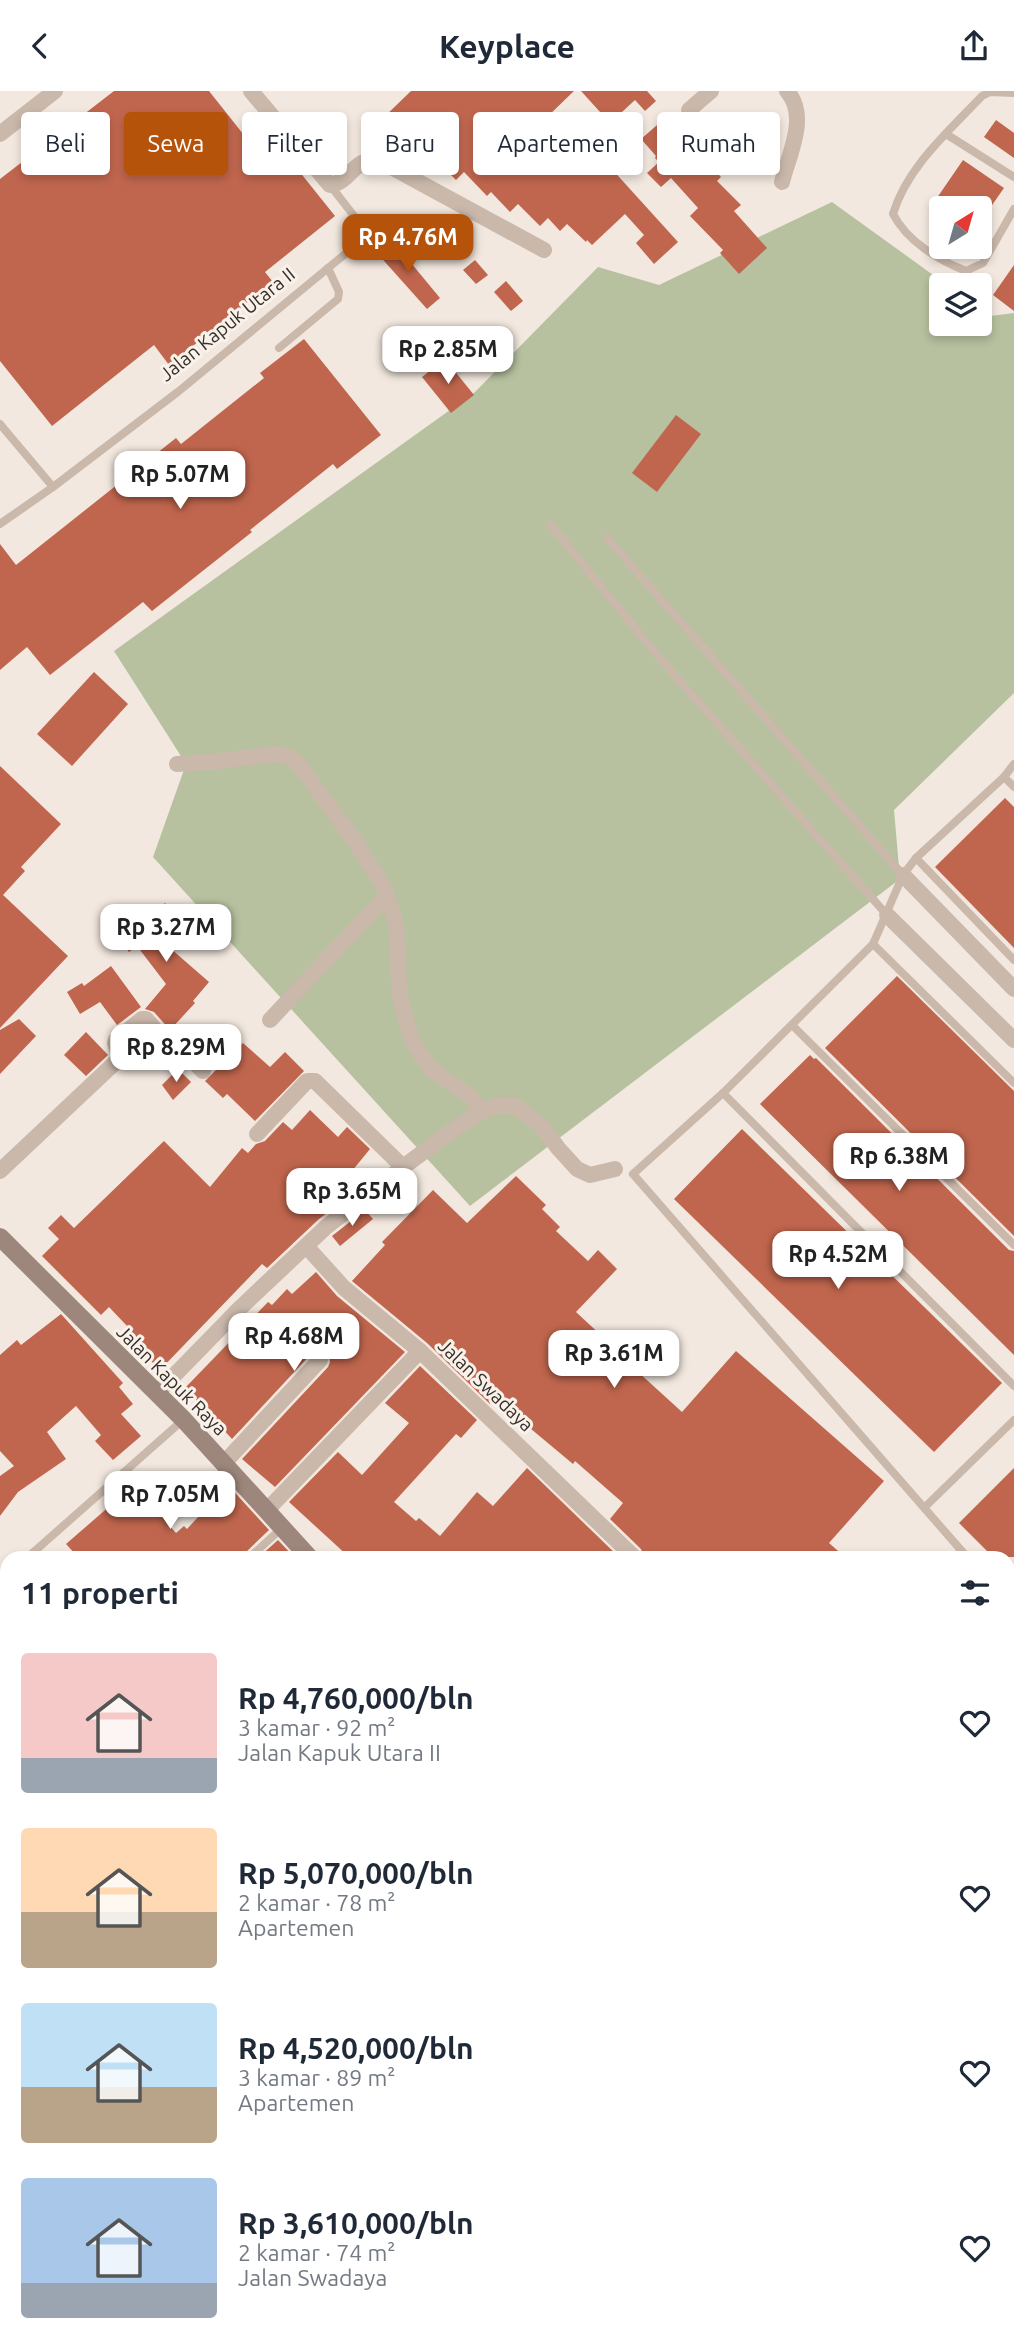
<!DOCTYPE html>
<html lang="id">
<meta charset="utf-8">
<style>
body{margin:0;font-family:Ubuntu,sans-serif;background:#f6f6f7;color:#1f2937;height:100vh;display:flex;flex-direction:column;font-size:26px;white-space:nowrap}
*{box-sizing:border-box;margin:0}
p{font-size:23px;color:#747a83}
.icon{flex:none;width:38px;height:38px;fill:none;stroke:currentColor;stroke-width:2;stroke-linecap:round;stroke-linejoin:round}
.map{position:relative;flex:1;overflow:hidden}
.sheet{position:absolute;left:0px;top:1460px;width:1015px;height:800px;display:flex;flex-direction:column;background:#fff;border-radius:21px 21px 0 0;box-shadow:0 4px 10px #0003}
.sheet>*{flex:none}
.hud{position:absolute;left:21px;top:21px;width:973px;height:63px;display:flex;gap:14px}
.needle{width:46px;rotate:37deg}
.fabs{position:absolute;left:929px;top:105px;display:grid;gap:14px}
.fabs a{display:grid;place-items:center;width:63px;height:63px;border-radius:7px;background:#fff;box-shadow:0 4px 10px #0003;font-size:35px}
.price{position:absolute;translate:-50% -60px;padding:0 16px;border-radius:14px;background:#fff;color:#222;font-size:23px;line-height:46px;filter:drop-shadow(0 2px 4px #0008)}
.price::after{content:'';position:absolute;left:50%;top:42px;width:21px;height:16px;margin-left:-10px;background:inherit;clip-path:polygon(0 0,100% 0,50% 100%)}
.price.active{background:#b45309;color:#fff}
ul{padding:0;list-style:none}
li{display:flex;align-items:center;gap:21px;height:175px;padding:0 21px}
li span{display:grid;place-items:center;flex:none;width:196px;height:140px;border-radius:7px;color:#555}
li>.icon{margin-inline-start:auto}
span .icon{width:84px;height:84px;fill:#fffc;stroke-width:1}
li b{font-size:30px}
h2{display:flex;justify-content:space-between;align-items:center;height:84px;padding:0 21px;font-size:30px}
.tag{padding:0 24px;border-radius:7px;background:#fff;box-shadow:0 4px 10px #0003;font-size:24px;line-height:63px}
.tag.active{background:#b45309;color:#fff}
header{display:flex;justify-content:space-between;align-items:center;height:91px;padding:0 21px;background:#fff;font-size:32px;font-weight:700}
.map>svg:first-child{display:block}
.green{fill:#b7c19f}
.building{fill:#c1664e}
.lines{fill:none;stroke-linecap:round;stroke-linejoin:round}
.lane{stroke:#cab8ab;stroke-width:8}
.street{stroke:#cab8ab;stroke-width:16}
.secondary{stroke:#9d877c;stroke-width:18}
.labels{text-anchor:middle;dominant-baseline:central;stroke-width:6;stroke-linejoin:round;paint-order:stroke}
.street-label{font-size:19px;fill:#382e2a;stroke:#f9f2eb}
</style>
<header><svg class="icon" aria-label="back" viewBox="0 0 24 24"><path d="M15 5l-7 7 7 7"/></svg>Keyplace<svg class="icon" aria-label="share" viewBox="0 0 24 24"><path d="M12 15V3M7 8l5-5 5 5M5 13v7h14v-7"/></svg></header>
<div class="map">
<svg width="1014" height="2258" viewBox="0 0 1014 2258">
<rect width="100%" height="100%" fill="#f2e8df"/>
<!-- green -->
<polygon class="green" points="832,111 947,194 942,194 942,233 980,233 980,218 990,225 1014,222 1014,602 894,719 900,788 470,1115 153,766 186,673 114,560 475,301 598,176 659,194"/>
<!-- building -->
<g class="building">
<polygon points="114,0 209,0 255,58 271,45 335,125 265,181 273,191 169,274 154,254 52,335 0,270 0,88"/>
<polygon points="411,0 574,0 545,28 580,65 591,55 678,151 654,173 636,152 644,144 625,123 592,154 587,149 586,151 567,133 560,140 548,127 540,135 518,113 510,121 491,101 487,105 464,81 456,89 444,77 438,83 422,67 446,41 447,36 445,32 437,32 411,60 380,30"/>
<polygon points="581,0 647,0 656,10 645,20 635,9 610,32"/>
<polygon points="664,28 699,69 702,66 721,86 717,90 741,114 734,120 767,157 739,183 720,162 723,159 690,125 698,117 671,87 661,96 647,82 659,71 655,67 656,65 641,48"/>
<polygon points="996,29 1014,42 1014,67 984,46"/>
<polygon points="963,69 1004,97 990,117 930,117"/>
<polygon points="392,149 440,207 427,218 377,162"/>
<polygon points="475,169 488,184 476,193 463,179"/>
<polygon points="1014,174 1014,220 993,204"/>
<polygon points="506,190 523,210 511,220 494,201"/>
<polygon points="304,248 381,344 337,378 333,373 250,439 252,441 152,520 143,511 50,584 27,556 0,579 0,453 16,474 176,347 181,353 264,287 260,282"/>
<polygon points="445,268 474,304 451,322 422,286"/>
<polygon points="676,324 701,343 657,401 632,382"/>
<polygon points="94,581 128,613 72,675 37,643"/>
<polygon points="0,675 61,733 21,776 25,780 3,804 68,865 0,937"/>
<polygon points="1005,707 1014,716 1014,857 935,776"/>
<polygon points="165,812 176,825 173,828 186,845 170,857 209,891 193,910 195,912 170,939 154,921 145,918 166,893 137,855 129,861 117,845 140,827 142,830"/>
<polygon points="111,875 141,916 117,934 100,911 80,923 67,901 82,892 84,895"/>
<polygon points="897,885 1014,1000 1014,1145 825,957"/>
<polygon points="19,928 36,945 0,983 0,939"/>
<polygon points="86,941 108,964 86,985 64,964"/>
<polygon points="243,952 270,976 285,961 304,980 255,1030 227,1003 223,1007 205,990"/>
<polygon points="810,964 814,968 816,967 1009,1159 1014,1160 1014,1264 760,1013"/>
<polygon points="178,978 191,991 173,1009 162,994"/>
<polygon points="310,1019 338,1046 347,1036 370,1058 343,1091 352,1103 319,1128 267,1177 262,1173 160,1279 122,1242 128,1236 109,1216 101,1224 42,1165 59,1148 48,1137 61,1124 74,1137 164,1050 210,1096 242,1057 248,1062 256,1053 265,1050 283,1031 292,1039"/>
<polygon points="742,1038 1002,1292 934,1361 674,1108"/>
<polygon points="516,1085 546,1114 542,1118 560,1136 556,1140 588,1170 598,1159 617,1178 576,1221 604,1247 603,1249 682,1321 736,1260 884,1390 829,1452 845,1466 644,1466 641,1458 610,1428 623,1412 575,1370 573,1373 495,1308 490,1313 427,1252 352,1190 385,1154 382,1151 433,1099 467,1132"/>
<polygon points="365,1119 373,1128 340,1155 332,1145"/>
<polygon points="316,1181 337,1205 405,1261 275,1396 242,1368 328,1276 330,1271 328,1262 322,1259 312,1262 232,1348 185,1297 268,1211 272,1214 287,1198 292,1203"/>
<polygon points="61,1223 123,1292 119,1296 133,1313 121,1323 141,1345 113,1369 95,1350 101,1344 76,1315 47,1341 66,1368 18,1401 0,1425 0,1385 14,1375 0,1360 0,1264 17,1249 21,1254"/>
<polygon points="420,1275 477,1329 461,1347 456,1343 394,1411 416,1430 419,1427 440,1445 477,1401 493,1415 527,1377 619,1466 349,1466 289,1411 338,1361 362,1384 409,1332 385,1312"/>
<polygon points="1014,1377 1014,1466 993,1466 959,1432"/>
<polygon points="134,1394 176,1442 184,1435 187,1438 228,1394 269,1439 246,1461 244,1466 78,1466 66,1453"/>
<polygon points="278,1449 294,1466 259,1466"/>
</g>
<g class="lines">
<!-- lane -->
<g class="lane">
<path d="M1014,2L990,1L982,5C949,40 907,76 893,123C907,150 938,169 966,180L983,172L1014,118"/>
<polyline points="946,43 1014,86"/>
<polyline points="400,81 441,37"/>
<polyline points="279,257 338,208 339,201 328,177"/>
<polyline points="0,333 53,396"/>
<polyline points="0,433 53,396 179,300 356,154 362,146 361,134 330,94"/>
<polyline points="550,433 657,564 887,824"/>
<polyline points="607,447 903,784"/>
<polyline points="1004,686 1014,696"/>
<polyline points="916,767 1014,869"/>
<polyline points="873,853 1014,992"/>
<polyline points="792,934 1014,1154"/>
<polyline points="723,1002 1014,1295"/>
<polyline points="633,1083 723,1002 873,853 903,784 916,767 1004,686 1014,673"/>
<polyline points="633,1083 967,1466"/>
<polyline points="925,1416 1014,1329"/>
<polyline points="28,1466 183,1329"/>
<polyline points="250,1466 283,1436"/>
<polyline points="0,1493 7,1485"/>
<polyline points="1008,1515 1014,1522"/>
<polyline points="0,1559 7,1573"/>
<polyline points="0,2171 7,2176"/>
<polyline points="1,2239 7,2248"/>
<polyline points="69,2252 73,2258"/>
<polyline points="410,2252 413,2258"/>
</g>
<!-- street -->
<g class="street">
<path d="M251,0L330,94C354,90 353,63 382,71L544,159"/>
<polyline points="689,19 711,0"/>
<polyline points="0,43 55,0"/>
<path d="M782,91C789,63 809,25 787,0"/>
<polyline points="177,673 220,670 276,663 290,666 300,675 354,749 383,794 396,832 400,907 413,952 431,978 471,1006 481,1021"/>
<polyline points="903,784 1014,898"/>
<polyline points="887,824 1014,949"/>
<polyline points="270,929 387,804"/>
<polyline points="257,1043 307,990 315,990 403,1076"/>
<polyline points="0,1080 120,967 115,952 116,949 142,928 146,928 166,951 172,949 203,980"/>
<polyline points="307,1156 344,1197 420,1260 634,1466"/>
<polyline points="157,1302 239,1218 326,1136 403,1076 460,1034 481,1021 495,1015 515,1015 541,1034 558,1057 577,1078 590,1084 615,1078"/>
<polyline points="224,1372 320,1269"/>
<polyline points="267,1419 420,1260"/>
<polyline points="1008,1892 1014,1880"/>
<polyline points="0,1968 7,1965"/>
</g>
<!-- secondary -->
<g class="secondary">
<polyline points="0,1146 184,1329 309,1466"/>
<polyline points="1008,2020 1014,2026"/>
</g>
</g>
<g class="labels">
<!-- street labels -->
<g class="street-label">
<text transform="translate(227 233) rotate(-39)">Jalan Kapuk Utara II</text>
<text transform="translate(172 1289) rotate(45)">Jalan Kapuk Raya</text>
<text transform="translate(486 1294) rotate(44)">Jalan Swadaya</text>
</g>
</g>
</svg>
<div class="fabs">
<a><svg class="needle" viewBox="-14 -14 28 28"><path d="M0-13l5 13h-10z" fill="#e53935"/><path d="M0 13l5-13h-10z" fill="#747a83"/></svg></a>
<a><svg class="icon" aria-label="layers" viewBox="0 0 24 24"><path d="M12 4l9 5-9 5-9-5zM3 14l9 5 9-5"/></svg></a>
</div>
<b class="price active" style="left:408px;top:183px">Rp 4.76M</b>
<b class="price" style="left:448px;top:295px">Rp 2.85M</b>
<b class="price" style="left:180px;top:420px">Rp 5.07M</b>
<b class="price" style="left:166px;top:873px">Rp 3.27M</b>
<b class="price" style="left:176px;top:993px">Rp 8.29M</b>
<b class="price" style="left:899px;top:1102px">Rp 6.38M</b>
<b class="price" style="left:352px;top:1137px">Rp 3.65M</b>
<b class="price" style="left:838px;top:1200px">Rp 4.52M</b>
<b class="price" style="left:294px;top:1282px">Rp 4.68M</b>
<b class="price" style="left:614px;top:1299px">Rp 3.61M</b>
<b class="price" style="left:170px;top:1440px">Rp 7.05M</b>
<div class="hud">
<a class="tag">Beli</a>
<a class="tag active">Sewa</a>
<a class="tag">Filter</a>
<a class="tag">Baru</a>
<a class="tag">Apartemen</a>
<a class="tag">Rumah</a>
</div>
<section class="sheet">
<h2>11 properti<svg class="icon" aria-label="filters" viewBox="0 0 24 24"><path d="M4 7h16M4 17h16"/><circle cx="9" cy="7" r="2"/><circle cx="15" cy="17" r="2"/></svg></h2>
<ul>
<li><span style="background:linear-gradient(#f6c9c9 75%,#9aa5b1 0)"><svg class="icon" aria-label="home" viewBox="0 0 24 24"><path d="M3 11l9-7 9 7M6 9v11h12V9"/></svg></span><div><b>Rp 4,760,000/bln</b><p>3 kamar · 92 m²</p><p>Jalan Kapuk Utara II</p></div><svg class="icon" aria-label="heart" viewBox="0 0 24 24"><path d="M12 20l-8-8c-3-5 5-10 8-4 3-6 11-1 8 4z"/></svg></li>
<li><span style="background:linear-gradient(#ffd9b3 60%,#b9a48a 0)"><svg class="icon" aria-label="home" viewBox="0 0 24 24"><path d="M3 11l9-7 9 7M6 9v11h12V9"/></svg></span><div><b>Rp 5,070,000/bln</b><p>2 kamar · 78 m²</p><p>Apartemen</p></div><svg class="icon" aria-label="heart" viewBox="0 0 24 24"><path d="M12 20l-8-8c-3-5 5-10 8-4 3-6 11-1 8 4z"/></svg></li>
<li><span style="background:linear-gradient(#bfe0f5 60%,#b9a48a 0)"><svg class="icon" aria-label="home" viewBox="0 0 24 24"><path d="M3 11l9-7 9 7M6 9v11h12V9"/></svg></span><div><b>Rp 4,520,000/bln</b><p>3 kamar · 89 m²</p><p>Apartemen</p></div><svg class="icon" aria-label="heart" viewBox="0 0 24 24"><path d="M12 20l-8-8c-3-5 5-10 8-4 3-6 11-1 8 4z"/></svg></li>
<li><span style="background:linear-gradient(#a9c7e8 75%,#9aa5b1 0)"><svg class="icon" aria-label="home" viewBox="0 0 24 24"><path d="M3 11l9-7 9 7M6 9v11h12V9"/></svg></span><div><b>Rp 3,610,000/bln</b><p>2 kamar · 74 m²</p><p>Jalan Swadaya</p></div><svg class="icon" aria-label="heart" viewBox="0 0 24 24"><path d="M12 20l-8-8c-3-5 5-10 8-4 3-6 11-1 8 4z"/></svg></li>
</ul>
</section>
</div>
